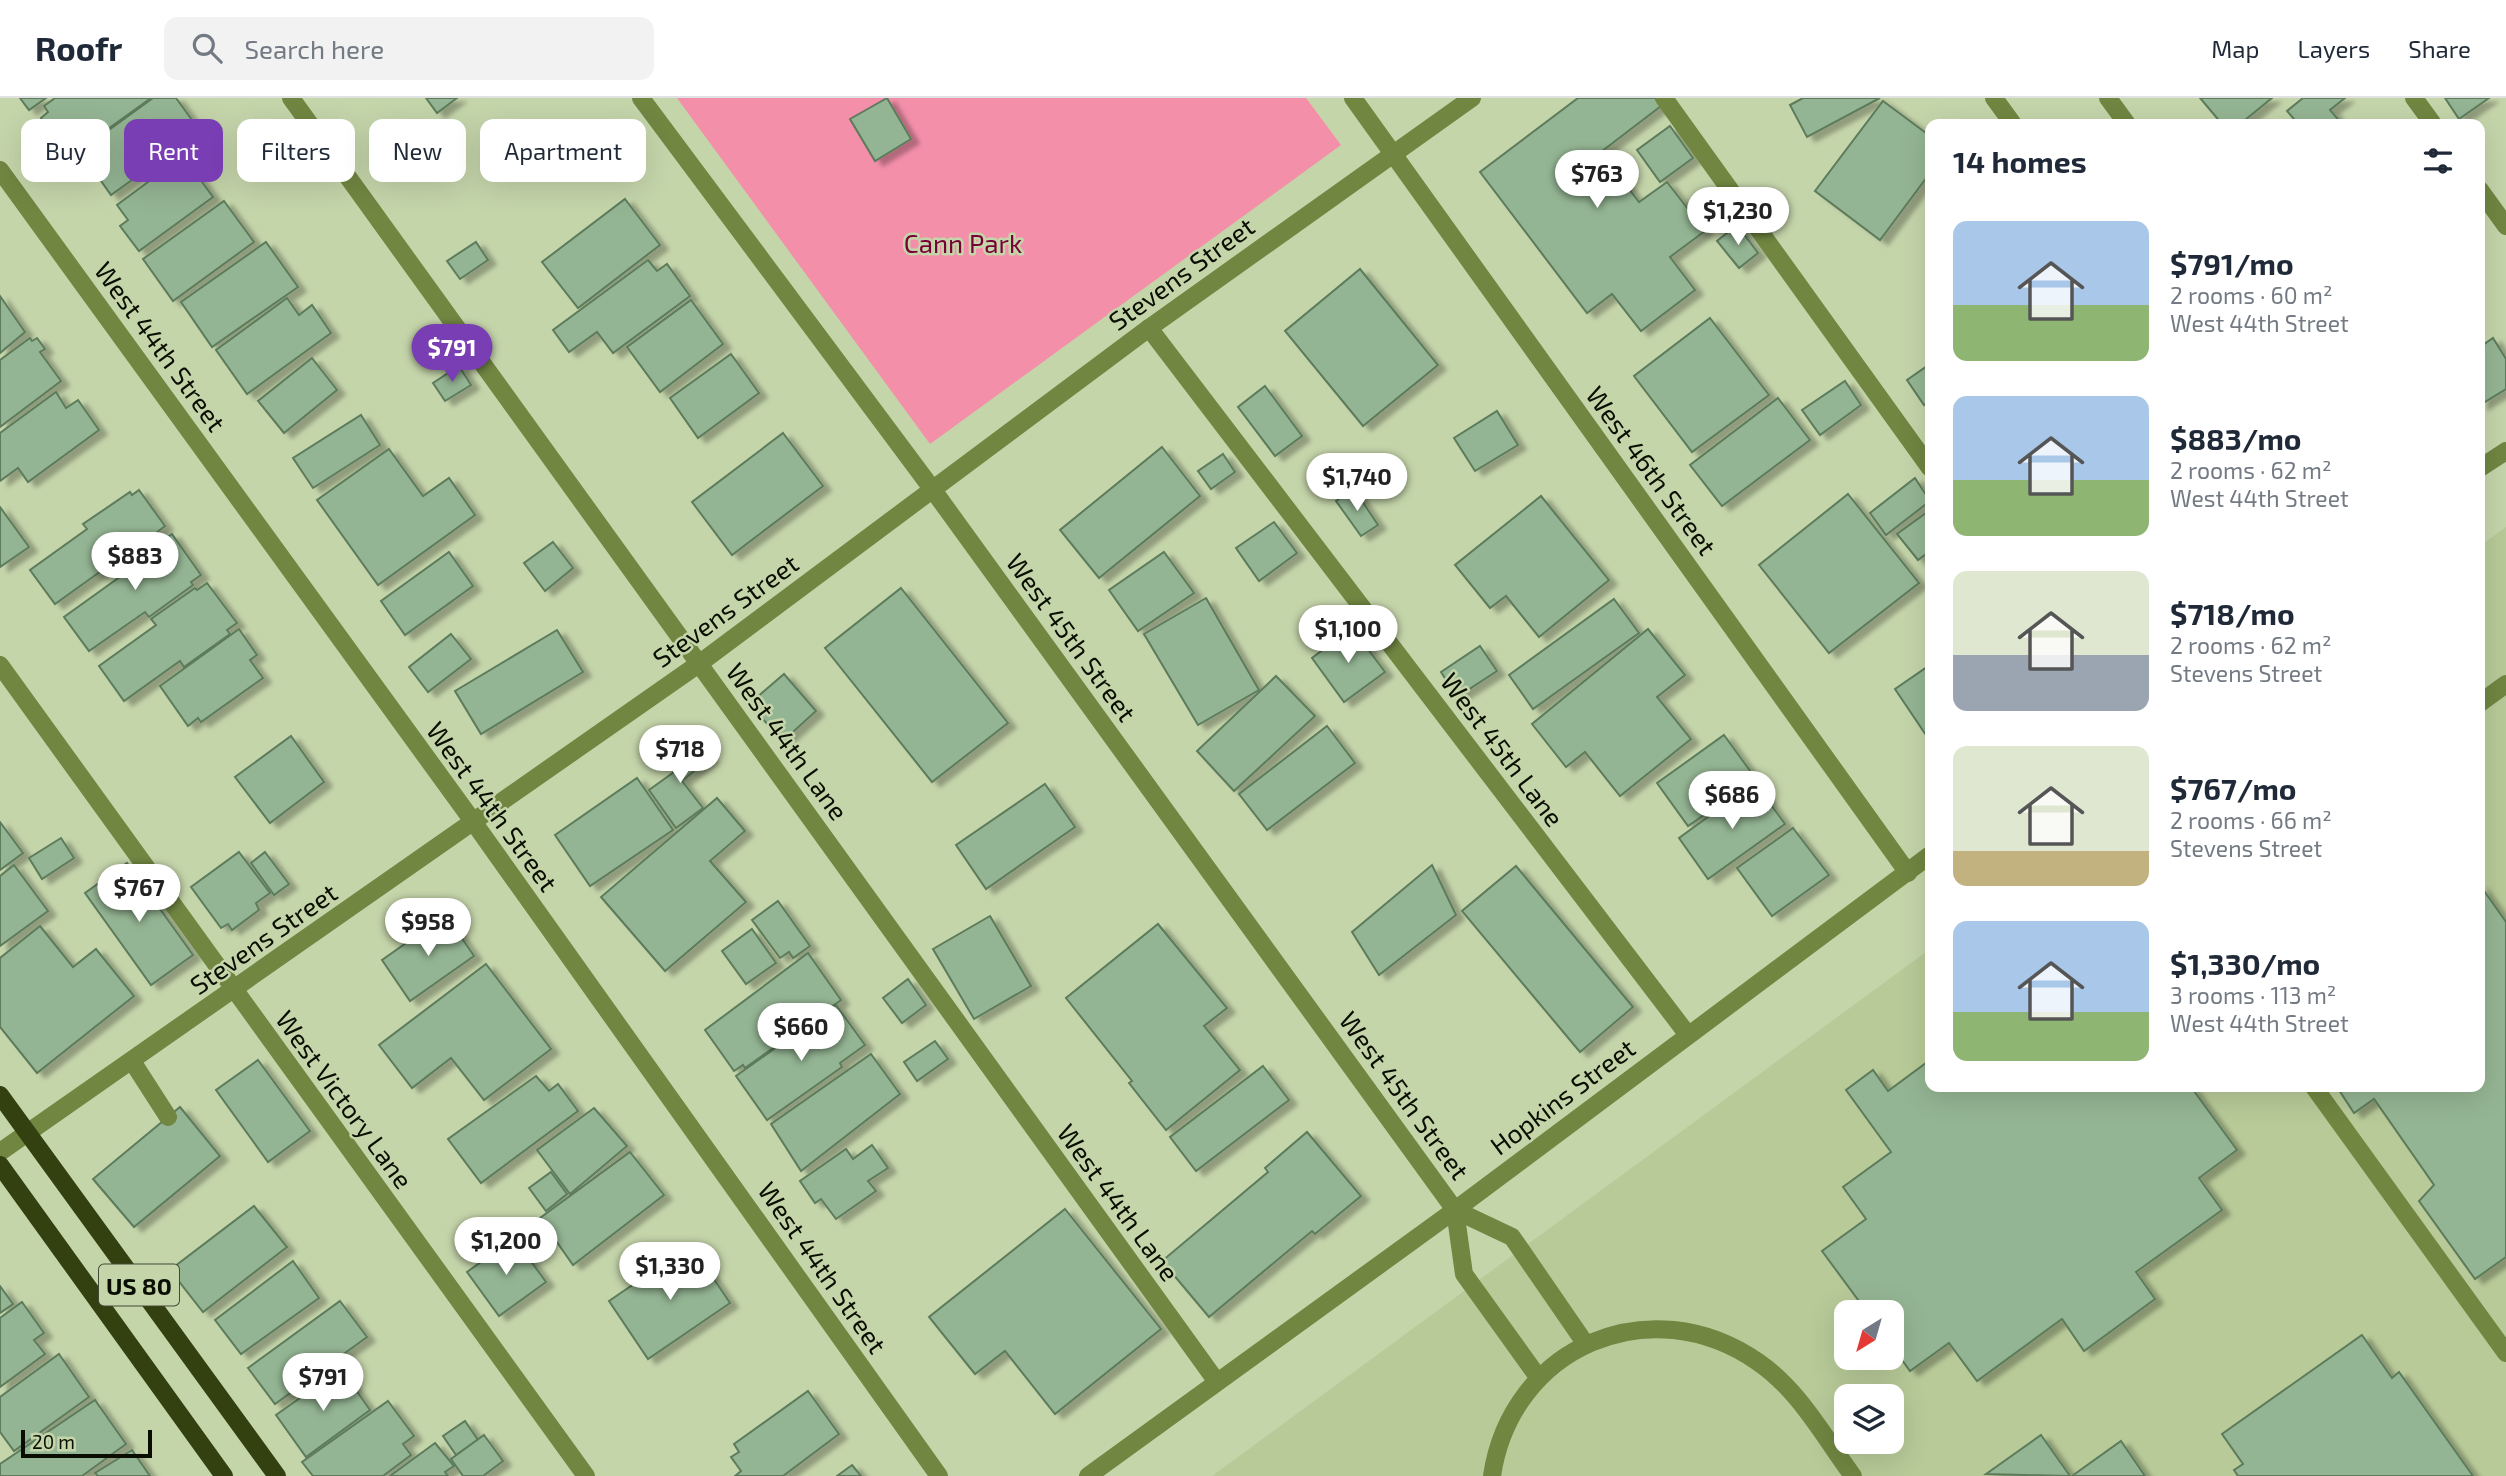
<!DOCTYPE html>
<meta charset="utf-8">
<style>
body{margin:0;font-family:"Exo 2",sans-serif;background:#f2f2f3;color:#1f2937;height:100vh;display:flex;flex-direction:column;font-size:26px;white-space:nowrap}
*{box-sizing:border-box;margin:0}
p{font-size:23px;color:#747a83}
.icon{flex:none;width:38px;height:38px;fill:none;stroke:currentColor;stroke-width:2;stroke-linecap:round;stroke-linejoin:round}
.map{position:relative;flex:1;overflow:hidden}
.drawer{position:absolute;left:1925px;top:21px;width:560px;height:973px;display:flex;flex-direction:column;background:#fff;border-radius:14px;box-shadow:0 7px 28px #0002}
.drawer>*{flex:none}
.hud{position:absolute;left:21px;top:21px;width:665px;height:63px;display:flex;gap:14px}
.needle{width:46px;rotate:217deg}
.controls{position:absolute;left:1834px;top:1202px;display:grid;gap:14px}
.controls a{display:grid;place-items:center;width:70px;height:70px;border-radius:14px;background:#fff;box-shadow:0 7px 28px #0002;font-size:35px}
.scale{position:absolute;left:21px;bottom:18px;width:131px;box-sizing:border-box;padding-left:7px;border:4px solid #0a0e02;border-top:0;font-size:19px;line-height:24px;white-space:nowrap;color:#0a0e02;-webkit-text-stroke:5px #c5d5aa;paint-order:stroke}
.price{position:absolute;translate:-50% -60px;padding:0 16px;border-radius:24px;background:#fff;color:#222;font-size:23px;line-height:46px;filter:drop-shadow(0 2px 4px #0008)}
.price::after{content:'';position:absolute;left:50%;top:42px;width:21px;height:16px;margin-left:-10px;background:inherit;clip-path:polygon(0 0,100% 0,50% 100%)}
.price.active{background:#7a3eb4;color:#fff}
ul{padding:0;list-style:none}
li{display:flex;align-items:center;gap:21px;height:175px;padding:0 28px}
li span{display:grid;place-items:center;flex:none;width:196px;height:140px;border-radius:14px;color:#555}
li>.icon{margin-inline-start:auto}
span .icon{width:84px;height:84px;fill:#fffc;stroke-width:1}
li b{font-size:30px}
h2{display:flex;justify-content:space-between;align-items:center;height:84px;padding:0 28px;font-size:30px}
.tag{padding:0 24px;border-radius:14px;background:#fff;box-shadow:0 7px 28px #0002;font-size:24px;line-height:63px}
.tag.active{background:#7a3eb4;color:#fff}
header{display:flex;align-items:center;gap:42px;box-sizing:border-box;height:98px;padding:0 35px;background:#fff;border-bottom:2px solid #e0e1e3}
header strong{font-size:33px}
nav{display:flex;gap:38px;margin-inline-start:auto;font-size:24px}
.search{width:490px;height:63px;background:#f2f2f3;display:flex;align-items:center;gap:18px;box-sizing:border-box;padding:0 24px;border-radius:14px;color:#747a83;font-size:26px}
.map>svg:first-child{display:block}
.built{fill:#b8ca98;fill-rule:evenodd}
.green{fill:#f38fa9}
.building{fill:#94b593;stroke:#5c7b5b;stroke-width:2;filter:url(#shadow)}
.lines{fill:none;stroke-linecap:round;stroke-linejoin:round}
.minor{stroke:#708641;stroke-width:18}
.major{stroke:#334110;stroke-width:18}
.labels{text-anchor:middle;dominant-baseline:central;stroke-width:5;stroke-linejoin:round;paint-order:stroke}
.shield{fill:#c5d5aa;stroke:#424a34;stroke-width:2}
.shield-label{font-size:24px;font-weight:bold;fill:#0a0e02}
.park-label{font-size:26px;fill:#780036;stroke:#c5d5aa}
.street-label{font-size:26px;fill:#0a0e02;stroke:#c5d5aa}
</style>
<header>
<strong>Roofr</strong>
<div class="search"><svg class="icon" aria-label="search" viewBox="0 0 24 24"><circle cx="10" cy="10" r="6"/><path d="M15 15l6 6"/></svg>Search here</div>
<nav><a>Map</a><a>Layers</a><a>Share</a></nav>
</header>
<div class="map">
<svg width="2506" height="1378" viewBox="0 0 2506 1378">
<defs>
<filter id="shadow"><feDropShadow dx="8" dy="4.5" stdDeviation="2" flood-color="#0004"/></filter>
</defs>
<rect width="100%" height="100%" fill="#c5d5aa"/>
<!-- built -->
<path class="built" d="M2506,429V1378H1212L1930,851V989H2480V448ZM1846,1214H1892V1260H1846ZM1846,1298H1892V1344H1846Z"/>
<!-- green -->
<polygon class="green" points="677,0 1306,0 1341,47 930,346"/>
<!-- building -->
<g class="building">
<polygon points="20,0 46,0 29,12"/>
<polygon points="55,0 151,0 76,54 72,48 64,53 41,20 48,14 44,8"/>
<polygon points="153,0 176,0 200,33 111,97 80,53"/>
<polygon points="426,0 457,0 437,15"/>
<polygon points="887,0 911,41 875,63 850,21"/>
<polygon points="1578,0 1655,0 1661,8 1601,54 1639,104 1667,84 1705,133 1670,159 1695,192 1641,233 1612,196 1587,215 1480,74"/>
<polygon points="1803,0 1880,0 1807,39 1790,7"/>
<polygon points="2200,0 2272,0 2240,26 2222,26"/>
<polygon points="2303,0 2345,0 2330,12 2342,26 2298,26 2287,13"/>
<polygon points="2445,0 2489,0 2459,21"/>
<polygon points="1883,3 1930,38 1930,75 1880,142 1815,93"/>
<polygon points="1670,28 1693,60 1660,84 1637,52"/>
<polygon points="183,58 213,99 139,153 120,128 128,122 117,107"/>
<polygon points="625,101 660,147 578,210 542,164"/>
<polygon points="224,103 254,144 173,203 143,161"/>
<polygon points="1737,127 1758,155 1739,170 1717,143"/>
<polygon points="266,144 298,189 212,249 181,204"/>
<polygon points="476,144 488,162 460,181 447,163"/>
<polygon points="648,162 657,173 667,166 690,198 613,255 597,234 569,254 553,232"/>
<polygon points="1360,171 1438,267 1363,328 1285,233"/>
<polygon points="0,198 25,234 0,255"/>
<polygon points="287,200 299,217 312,207 331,235 247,296 216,252"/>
<polygon points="691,202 723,246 660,294 627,249"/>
<polygon points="1710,220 1769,297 1692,354 1634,278"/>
<polygon points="30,240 32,243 37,240 45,251 40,254 61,283 0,329 0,262"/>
<polygon points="2493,240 2506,261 2506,291 2480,307 2480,249"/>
<polygon points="731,256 759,295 698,340 670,300"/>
<polygon points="312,260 337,292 284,335 258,303"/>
<polygon points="1930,266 1930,303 1924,307 1907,282"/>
<polygon points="459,268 471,287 445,303 433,285"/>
<polygon points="1845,283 1861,307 1820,337 1802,312"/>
<polygon points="1265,288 1302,338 1275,358 1238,309"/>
<polygon points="56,294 66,310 78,302 99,332 28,384 18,370 0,383 0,335"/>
<polygon points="1778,300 1810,342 1722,408 1690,367"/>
<polygon points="1497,313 1518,347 1475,373 1454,340"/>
<polygon points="361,317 380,347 313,390 293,360"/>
<polygon points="783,335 823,388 732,457 692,404"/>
<polygon points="1162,349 1200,398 1099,480 1060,432"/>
<polygon points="389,351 423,398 449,380 475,417 378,487 317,402"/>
<polygon points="1223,356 1235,374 1211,391 1198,373"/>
<polygon points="1915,380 1930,403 1886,437 1870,415"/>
<polygon points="1354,391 1378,427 1361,438 1336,403"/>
<polygon points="139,392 165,428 156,435 158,439 114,470 111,466 55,506 30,472 87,431 83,426 130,394 132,397"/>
<polygon points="1848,396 1919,485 1829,555 1759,467"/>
<polygon points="1541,398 1609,482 1539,539 1506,498 1490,510 1455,467"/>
<polygon points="0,409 29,449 0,469"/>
<polygon points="1930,412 1930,453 1918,462 1897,436"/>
<polygon points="1274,424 1297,455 1259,483 1236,450"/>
<polygon points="172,436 201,477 191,484 193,487 149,519 145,514 89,553 64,519 121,478 116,471 159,440 162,443"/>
<polygon points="553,444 573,470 545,493 524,465"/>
<polygon points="449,454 473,488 405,537 381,503"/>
<polygon points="1164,454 1194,495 1138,533 1109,492"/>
<polygon points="207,485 237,525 227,532 230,536 184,569 180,563 124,603 99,568 156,527 151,521 195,490 197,492"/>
<polygon points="901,490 1008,625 932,684 825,550"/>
<polygon points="1206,500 1259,592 1198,627 1144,536"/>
<polygon points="1614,501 1639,535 1533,611 1509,577"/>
<polygon points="1352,530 1385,574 1344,604 1312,560"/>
<polygon points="239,531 257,557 250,562 263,580 201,624 198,620 188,628 160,588"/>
<polygon points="1648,531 1685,577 1657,599 1691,641 1620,698 1585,654 1566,669 1532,626"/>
<polygon points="557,532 583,574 481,636 455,593"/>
<polygon points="451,536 471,561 428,594 409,569"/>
<polygon points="1480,548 1497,573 1457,599 1441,574"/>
<polygon points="1930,567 1930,643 1895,591"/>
<polygon points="784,576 816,613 783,643 749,606"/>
<polygon points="1276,578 1315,618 1234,693 1197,653"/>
<polygon points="1327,628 1355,665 1267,732 1239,696"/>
<polygon points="1724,637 1756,681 1688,728 1657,685"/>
<polygon points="291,638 324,684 270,725 235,679"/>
<polygon points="695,641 710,660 682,683 703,710 676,730 649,692 674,674 665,665"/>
<polygon points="637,680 673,732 590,788 555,737"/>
<polygon points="1755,685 1785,726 1708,781 1679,740"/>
<polygon points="1045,686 1075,729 986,791 956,747"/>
<polygon points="717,700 745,733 710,763 746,804 665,873 601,799"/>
<polygon points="0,724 23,755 0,772"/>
<polygon points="1793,730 1829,777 1772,818 1737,770"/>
<polygon points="61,740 74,760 42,781 29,760"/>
<polygon points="239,754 270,795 256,805 259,812 232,832 228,826 221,830 191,789"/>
<polygon points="265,754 289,786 274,797 251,765"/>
<polygon points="127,765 193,857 151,887 85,795"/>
<polygon points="14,767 48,813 0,848 0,778"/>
<polygon points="1432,767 1456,817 1379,877 1352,834"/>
<polygon points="1516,768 1633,909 1580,954 1462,813"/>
<polygon points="2480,787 2506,824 2506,1159 2475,1181 2419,1103 2434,1087 2374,1001 2354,1015 2337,989 2480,989"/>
<polygon points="778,803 810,848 793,860 789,854 780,860 752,822"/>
<polygon points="446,817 474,858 410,903 382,862"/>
<polygon points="990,818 1031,888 974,921 933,851"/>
<polygon points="1158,826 1227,910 1204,928 1240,972 1166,1032 1129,985 1132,983 1066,900"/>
<polygon points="40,828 73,869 96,851 134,898 37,975 0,929 0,860"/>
<polygon points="752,831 776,865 746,886 722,853"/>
<polygon points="808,855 841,902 745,970 743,967 734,973 705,932"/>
<polygon points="486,866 551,951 484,1002 451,960 412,990 379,947"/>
<polygon points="908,881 926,907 902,925 883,900"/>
<polygon points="836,907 865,947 840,965 842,969 767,1022 736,978"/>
<polygon points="935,943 948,961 917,983 904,964"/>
<polygon points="871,956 900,996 801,1073 771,1026"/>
<polygon points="258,962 310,1033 268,1064 216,992"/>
<polygon points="1930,962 1930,989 2191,989 2237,1052 2199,1080 2222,1112 2136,1174 2155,1201 2084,1253 2062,1221 1977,1283 1949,1245 1910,1273 1892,1248 1892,1214 1867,1214 1822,1153 1866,1121 1843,1089 1891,1054 1846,992 1873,972 1888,993"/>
<polygon points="1263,968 1289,1002 1196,1073 1170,1039"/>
<polygon points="536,978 549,993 558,986 578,1013 481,1085 448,1041"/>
<polygon points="180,1009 220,1058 134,1129 93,1081"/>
<polygon points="594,1010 627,1048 570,1096 537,1052"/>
<polygon points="1307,1034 1361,1098 1315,1136 1312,1133 1209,1219 1162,1163 1268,1074 1265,1070"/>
<polygon points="872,1047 888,1070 868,1083 876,1093 836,1121 821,1101 815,1105 800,1083 846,1051 853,1061"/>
<polygon points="630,1054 664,1097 573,1167 540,1120"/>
<polygon points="551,1074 567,1096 546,1113 529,1090"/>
<polygon points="254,1108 287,1149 203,1214 170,1172"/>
<polygon points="1065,1111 1161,1231 1055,1316 1005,1253 975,1276 929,1219"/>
<polygon points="514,1140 546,1184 499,1218 467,1174"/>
<polygon points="691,1147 730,1205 648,1261 609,1203"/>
<polygon points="293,1163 319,1200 241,1256 215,1222"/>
<polygon points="0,1188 13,1206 0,1215"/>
<polygon points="340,1203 367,1239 275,1306 248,1270"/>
<polygon points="22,1204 44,1235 34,1242 45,1256 0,1289 0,1220"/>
<polygon points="2362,1237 2392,1280 2399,1274 2473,1378 2238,1378 2234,1372 2243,1366 2222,1336"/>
<polygon points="59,1256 89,1299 14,1353 0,1334 0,1299"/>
<polygon points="341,1271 370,1312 306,1359 276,1317"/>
<polygon points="808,1293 839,1336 783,1378 735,1378 741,1373 731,1359 739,1354 734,1346"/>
<polygon points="95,1302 126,1346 82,1378 0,1378 0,1366"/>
<polygon points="388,1303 414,1338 403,1346 411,1357 383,1378 313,1378 302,1364"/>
<polygon points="465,1323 478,1342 456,1357 443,1338"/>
<polygon points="484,1337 503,1363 483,1378 463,1378 451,1361"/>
<polygon points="2041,1337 2070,1378 1986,1376"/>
<polygon points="2121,1343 2145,1378 2072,1378"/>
<polygon points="435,1345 454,1368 445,1374 448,1378 390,1378"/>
<polygon points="132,1352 150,1378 98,1378 95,1375"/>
<polygon points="852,1367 861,1378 837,1378"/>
</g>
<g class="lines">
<!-- minor -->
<g class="minor">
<polyline points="291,0 1217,1284"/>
<polyline points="641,0 933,392 1455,1112 1464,1176 1538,1279"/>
<polyline points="1353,0 1908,775"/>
<polyline points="1664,0 1930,370"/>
<polyline points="1994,0 2013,26"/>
<polyline points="2108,0 2127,26"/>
<polyline points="2414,0 2433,26"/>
<polyline points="0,72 472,722 939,1378"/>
<polyline points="2480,92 2506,128"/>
<polyline points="1149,230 1688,937"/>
<polyline points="2480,370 2506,353"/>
<polyline points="0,567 586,1378"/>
<polyline points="2480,605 2506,586"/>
<polyline points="132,963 168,1019"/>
<polyline points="2314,989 2506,1255"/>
<polyline points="0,1054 700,565 1149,230 1472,0"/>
<polyline points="1455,1112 1512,1139 1585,1245"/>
<polyline points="1088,1378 1455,1112 1930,757"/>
<path d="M1492,1378C1511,1249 1650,1189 1758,1264C1799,1292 1824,1339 1853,1378"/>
</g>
<!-- major -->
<g class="major">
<polyline points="0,997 277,1378"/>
<polyline points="0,1067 224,1378"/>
</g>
</g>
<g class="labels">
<!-- shield labels -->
<rect class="shield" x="99" y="1166.5" width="80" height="41" rx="5"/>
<g class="shield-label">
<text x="139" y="1187">US 80</text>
</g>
<!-- park labels -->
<g class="park-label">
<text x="963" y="144">Cann Park</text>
</g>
<!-- street labels -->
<g class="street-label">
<text transform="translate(1181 175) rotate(-36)">Stevens Street</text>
<text transform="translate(161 248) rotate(54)">West 44th Street</text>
<text transform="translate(1652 372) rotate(54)">West 46th Street</text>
<text transform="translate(725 512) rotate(-36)">Stevens Street</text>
<text transform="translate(1072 539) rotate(54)">West 45th Street</text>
<text transform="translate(788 643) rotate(54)">West 44th Lane</text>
<text transform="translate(1503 651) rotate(53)">West 45th Lane</text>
<text transform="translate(493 708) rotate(54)">West 44th Street</text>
<text transform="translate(263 840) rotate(-35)">Stevens Street</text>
<text transform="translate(1405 997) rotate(54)">West 45th Street</text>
<text transform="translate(1562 998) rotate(-37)">Hopkins Street</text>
<text transform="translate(345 1001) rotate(54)">West Victory Lane</text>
<text transform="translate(1119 1104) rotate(54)">West 44th Lane</text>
<text transform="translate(823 1169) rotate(55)">West 44th Street</text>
</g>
</g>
</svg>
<div class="controls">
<a><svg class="needle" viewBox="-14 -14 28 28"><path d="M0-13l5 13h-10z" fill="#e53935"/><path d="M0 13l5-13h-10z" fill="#747a83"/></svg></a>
<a><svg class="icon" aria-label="layers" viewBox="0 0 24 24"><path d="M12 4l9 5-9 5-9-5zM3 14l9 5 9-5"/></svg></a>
</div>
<div class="scale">20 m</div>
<b class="price" style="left:1597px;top:112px">$763</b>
<b class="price" style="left:1738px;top:149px">$1,230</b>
<b class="price active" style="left:452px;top:286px">$791</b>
<b class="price" style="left:1357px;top:415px">$1,740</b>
<b class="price" style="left:135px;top:494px">$883</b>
<b class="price" style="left:1348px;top:567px">$1,100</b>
<b class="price" style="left:680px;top:687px">$718</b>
<b class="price" style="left:1732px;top:733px">$686</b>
<b class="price" style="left:139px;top:826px">$767</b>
<b class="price" style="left:428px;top:860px">$958</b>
<b class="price" style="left:801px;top:965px">$660</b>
<b class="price" style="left:506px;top:1179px">$1,200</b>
<b class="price" style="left:670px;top:1204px">$1,330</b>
<b class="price" style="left:323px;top:1315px">$791</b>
<div class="hud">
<a class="tag">Buy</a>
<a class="tag active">Rent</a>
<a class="tag">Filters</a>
<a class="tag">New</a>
<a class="tag">Apartment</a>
</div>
<section class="drawer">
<h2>14 homes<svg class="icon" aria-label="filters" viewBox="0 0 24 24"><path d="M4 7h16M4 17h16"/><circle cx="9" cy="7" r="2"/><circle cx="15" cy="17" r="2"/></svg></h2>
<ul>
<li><span style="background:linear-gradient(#a9c7e8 60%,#8fb573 0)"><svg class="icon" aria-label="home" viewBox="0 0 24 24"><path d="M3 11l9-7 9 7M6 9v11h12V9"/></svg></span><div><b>$791/mo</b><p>2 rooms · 60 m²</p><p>West 44th Street</p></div></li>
<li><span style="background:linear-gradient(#a9c7e8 60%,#8fb573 0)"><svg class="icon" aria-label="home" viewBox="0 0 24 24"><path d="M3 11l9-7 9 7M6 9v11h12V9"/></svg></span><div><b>$883/mo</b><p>2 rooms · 62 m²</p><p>West 44th Street</p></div></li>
<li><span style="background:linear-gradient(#dfe7d0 60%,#9aa5b1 0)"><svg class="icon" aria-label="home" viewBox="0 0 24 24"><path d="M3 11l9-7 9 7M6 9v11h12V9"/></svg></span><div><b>$718/mo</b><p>2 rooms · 62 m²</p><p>Stevens Street</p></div></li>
<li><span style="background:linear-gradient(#dfe7d0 75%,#c2b280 0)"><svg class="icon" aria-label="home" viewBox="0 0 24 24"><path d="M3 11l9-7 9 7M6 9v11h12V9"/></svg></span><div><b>$767/mo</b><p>2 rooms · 66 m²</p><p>Stevens Street</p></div></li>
<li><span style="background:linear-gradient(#a9c7e8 65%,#8fb573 0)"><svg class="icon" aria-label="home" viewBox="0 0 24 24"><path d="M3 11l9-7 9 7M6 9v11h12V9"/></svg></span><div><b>$1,330/mo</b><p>3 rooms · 113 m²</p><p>West 44th Street</p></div></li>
</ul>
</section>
</div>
